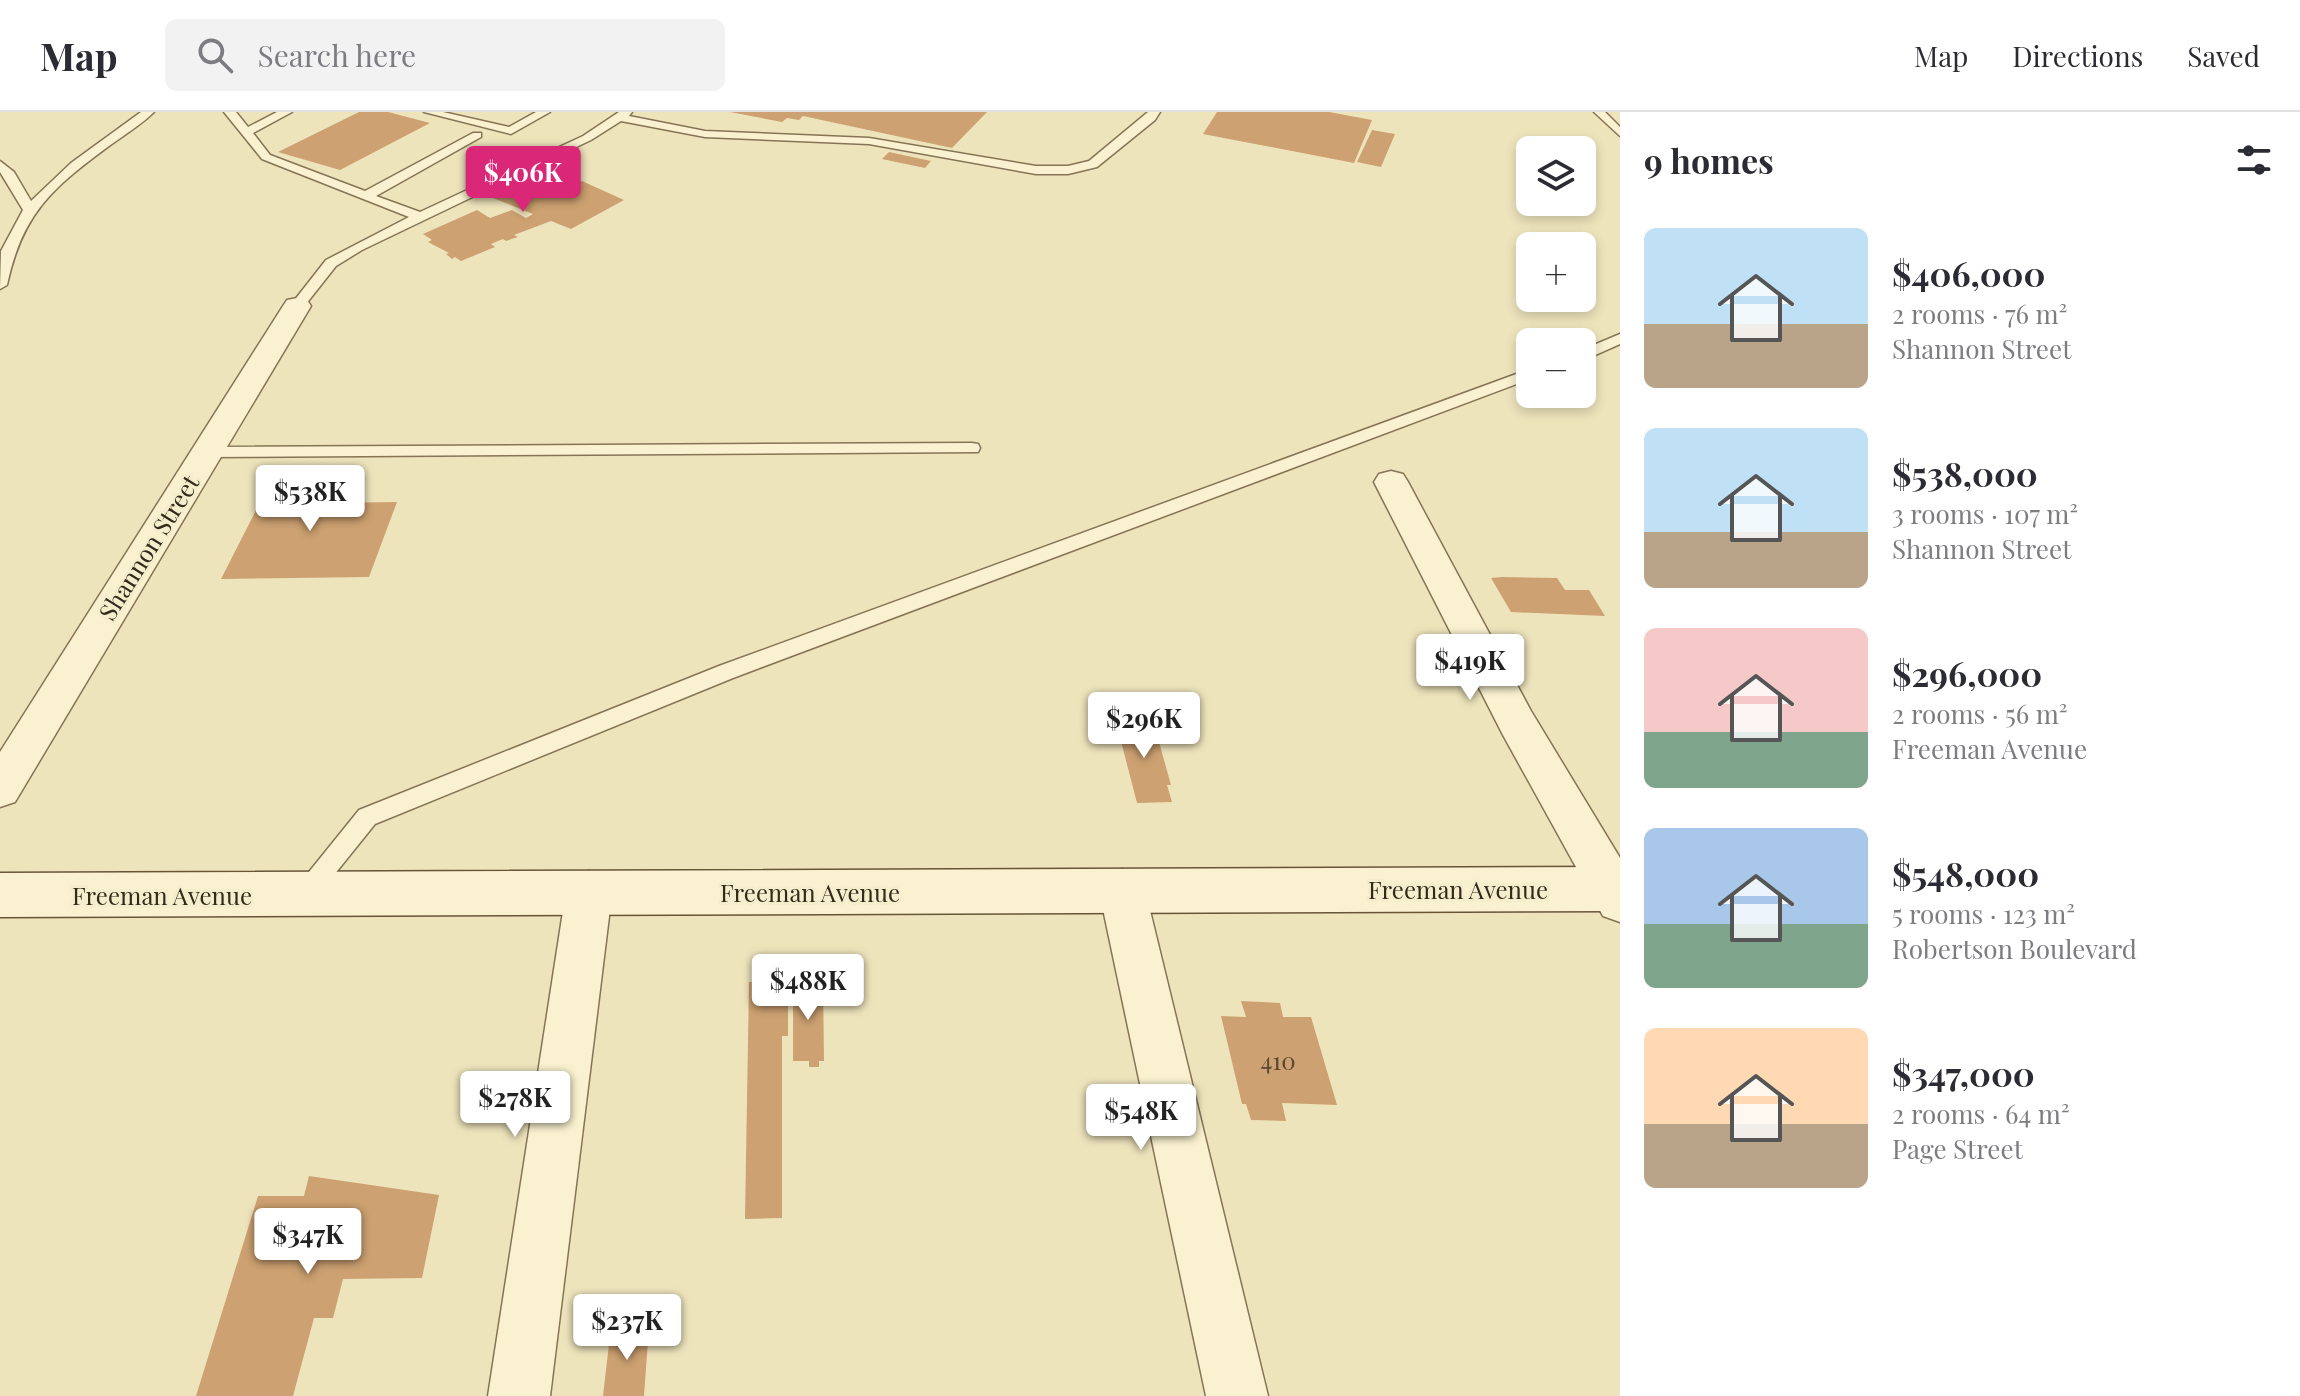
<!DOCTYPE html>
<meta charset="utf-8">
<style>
body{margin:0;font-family:"Playfair Display",serif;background:#f2f2f3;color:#2b2b33;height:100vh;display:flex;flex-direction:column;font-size:30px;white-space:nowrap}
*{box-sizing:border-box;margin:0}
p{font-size:26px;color:#7c7c81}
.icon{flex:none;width:44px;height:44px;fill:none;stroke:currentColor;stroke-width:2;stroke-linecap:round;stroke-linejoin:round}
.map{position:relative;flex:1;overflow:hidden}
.side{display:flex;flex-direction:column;background:#fff;width:680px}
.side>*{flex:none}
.controls{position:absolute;left:1516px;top:24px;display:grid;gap:16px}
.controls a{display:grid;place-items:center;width:80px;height:80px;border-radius:12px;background:#fff;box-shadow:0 4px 12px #0003;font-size:40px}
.price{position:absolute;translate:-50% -68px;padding:0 18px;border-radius:8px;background:#fff;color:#222;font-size:26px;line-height:52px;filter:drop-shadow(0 2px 4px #0008)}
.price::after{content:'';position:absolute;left:50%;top:48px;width:24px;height:18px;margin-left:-12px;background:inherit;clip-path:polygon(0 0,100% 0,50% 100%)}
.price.on{background:#db2777;color:#fff}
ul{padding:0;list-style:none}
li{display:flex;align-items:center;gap:24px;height:200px;padding:0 24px}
li span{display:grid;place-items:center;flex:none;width:224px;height:160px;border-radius:12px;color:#555}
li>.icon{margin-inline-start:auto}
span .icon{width:96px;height:96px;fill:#fffc;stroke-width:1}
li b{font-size:34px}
h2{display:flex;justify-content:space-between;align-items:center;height:96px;padding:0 24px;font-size:34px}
header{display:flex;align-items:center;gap:48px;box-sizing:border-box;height:112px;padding:0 40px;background:#fff;border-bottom:2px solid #e1e1e2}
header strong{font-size:38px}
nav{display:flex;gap:44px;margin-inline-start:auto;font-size:28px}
.search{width:560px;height:72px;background:#f2f2f3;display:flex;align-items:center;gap:20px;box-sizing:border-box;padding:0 28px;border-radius:12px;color:#7c7c81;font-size:30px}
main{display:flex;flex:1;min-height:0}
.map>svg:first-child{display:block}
.building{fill:#cda171}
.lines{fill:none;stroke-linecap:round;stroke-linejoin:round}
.lane-casing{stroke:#857456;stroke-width:3}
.street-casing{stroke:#857456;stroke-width:3}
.secondary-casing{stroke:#675539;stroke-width:3}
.lane{fill:#f9f1cf;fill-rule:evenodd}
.street{fill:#f9f1cf;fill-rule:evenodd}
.secondary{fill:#f9f1cf;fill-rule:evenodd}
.labels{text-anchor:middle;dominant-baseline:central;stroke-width:6;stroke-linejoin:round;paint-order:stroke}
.street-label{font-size:24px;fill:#342a1b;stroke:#f5eecc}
.near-number-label{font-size:24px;fill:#5a4830}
</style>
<header>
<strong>Map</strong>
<div class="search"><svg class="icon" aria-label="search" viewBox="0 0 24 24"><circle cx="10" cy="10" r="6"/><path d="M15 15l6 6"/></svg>Search here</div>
<nav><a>Map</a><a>Directions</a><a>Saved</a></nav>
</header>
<main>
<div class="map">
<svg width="1620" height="1284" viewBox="0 0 1620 1284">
<rect width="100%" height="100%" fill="#eee4bc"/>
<!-- building -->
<g class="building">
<polygon points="359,0 388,0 430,11 340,58 278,40"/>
<polygon points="730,0 987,0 952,36 803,4 799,8 787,6 782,10"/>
<polygon points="1217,0 1329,0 1372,8 1354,51 1203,22"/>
<polygon points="1372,18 1395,22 1381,55 1357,50"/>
<polygon points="889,40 931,49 925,56 882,47"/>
<polygon points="546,59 578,71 582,69 624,88 571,117 551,109 514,123 518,125 506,129 503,127 491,132 495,135 461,149 455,145 452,147 446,142 449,141 428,130 432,128 423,122 477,98 490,106 512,98 526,106 533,102 493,86"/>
<polygon points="344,362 331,391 397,390 369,465 221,467 274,363"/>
<polygon points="1502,465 1557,466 1565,478 1589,478 1605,504 1511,500 1491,466"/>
<polygon points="1152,605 1171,673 1167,673 1172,690 1137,691 1115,606"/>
<polygon points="793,868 823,868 824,949 819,949 819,955 809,955 809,949 793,949"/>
<polygon points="788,869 788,924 782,924 782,1106 745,1107 749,870"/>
<polygon points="1241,889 1280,891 1283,905 1311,905 1337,993 1282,991 1286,1009 1251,1008 1246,992 1242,992 1221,904 1246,905"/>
<polygon points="309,1064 439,1083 422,1166 343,1167 333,1206 314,1206 293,1284 196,1284 258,1084 304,1084"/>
<polygon points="611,1215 649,1215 644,1284 603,1284"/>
</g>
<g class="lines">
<!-- lane casing -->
<g class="lane-casing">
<g id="lane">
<path d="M141,0H154C141,13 124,23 109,34C52,76 22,102 7,173L0,177L1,139L23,98L0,60V49L14,60L31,89L71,51Z"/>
<polygon points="224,0 236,0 248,15 277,0 292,0 253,21 270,43 365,79 473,21 481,21 481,25 376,84 420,100 583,24 619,0 632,0 629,4 705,19 869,26 1036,54 1068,54 1089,49 1148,0 1160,0 1155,8 1097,55 1068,62 1036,62 869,32 705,25 621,9 591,28 362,138 336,154 302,197 297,198 290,194 326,148 409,105 262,47"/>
<polygon points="424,0 443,0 509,15 536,0 550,0 511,22"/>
<polygon points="1594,0 1605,0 1620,15 1620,24"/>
<polygon points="1620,222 1620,232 1582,249 1582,238"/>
<polygon points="1530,257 1530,267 733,566 375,712 313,789 304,792 295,789 292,781 359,698 719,554"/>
<polygon points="972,331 978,332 980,336 978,340 207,345 199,340 207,335"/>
</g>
</g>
<!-- street casing -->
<g class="street-casing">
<g id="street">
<polygon points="297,186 307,188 311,194 15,690 0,695 0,640 283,194 287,188"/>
<polygon points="1391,359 1403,362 1408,370 1531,599 1620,746 1620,810 1603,804 1503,623 1374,370 1379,362"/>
<polygon points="1122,757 1138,763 1145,778 1268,1284 1206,1284 1099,778 1106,763"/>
<polygon points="589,759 605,765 612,780 550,1284 488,1284 566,780 573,765"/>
</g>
</g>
<!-- secondary casing -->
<g class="secondary-casing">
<polygon id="secondary" points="1620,755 1620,799 0,805 0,761"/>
</g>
<!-- lane -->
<use href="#lane" class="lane"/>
<!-- street -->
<use href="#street" class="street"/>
<!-- secondary -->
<use href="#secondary" class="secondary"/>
</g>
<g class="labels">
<!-- street labels -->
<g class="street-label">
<text transform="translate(148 435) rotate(-58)">Shannon Street</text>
<text x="1458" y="777">Freeman Avenue</text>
<text x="810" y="780">Freeman Avenue</text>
<text x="162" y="783">Freeman Avenue</text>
</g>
<!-- near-number labels -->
<g class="near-number-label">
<text x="1278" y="948">410</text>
</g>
</g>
</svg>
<div class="controls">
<a><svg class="icon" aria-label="layers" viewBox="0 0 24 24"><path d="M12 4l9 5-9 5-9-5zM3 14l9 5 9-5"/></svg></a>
<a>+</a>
<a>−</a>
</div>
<b class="price on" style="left:523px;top:102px">$406K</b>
<b class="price" style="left:310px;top:421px">$538K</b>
<b class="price" style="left:1470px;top:590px">$419K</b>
<b class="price" style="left:1144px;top:648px">$296K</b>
<b class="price" style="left:808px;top:910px">$488K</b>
<b class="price" style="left:515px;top:1027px">$278K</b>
<b class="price" style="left:1141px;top:1040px">$548K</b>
<b class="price" style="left:308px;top:1164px">$347K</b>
<b class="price" style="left:627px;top:1250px">$237K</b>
</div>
<section class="side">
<h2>9 homes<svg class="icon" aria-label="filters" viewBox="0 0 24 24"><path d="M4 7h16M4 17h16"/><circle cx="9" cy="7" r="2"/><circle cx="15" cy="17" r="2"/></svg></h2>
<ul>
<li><span style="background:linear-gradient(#bfe0f5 60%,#b9a48a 0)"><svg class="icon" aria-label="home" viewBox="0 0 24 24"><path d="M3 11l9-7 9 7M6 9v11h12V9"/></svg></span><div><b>$406,000</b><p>2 rooms · 76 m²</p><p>Shannon Street</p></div></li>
<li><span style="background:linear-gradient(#bfe0f5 65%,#b9a48a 0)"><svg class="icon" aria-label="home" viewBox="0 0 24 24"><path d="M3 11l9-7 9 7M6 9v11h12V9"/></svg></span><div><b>$538,000</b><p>3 rooms · 107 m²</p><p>Shannon Street</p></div></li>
<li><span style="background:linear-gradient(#f6c9c9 65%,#7fa58c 0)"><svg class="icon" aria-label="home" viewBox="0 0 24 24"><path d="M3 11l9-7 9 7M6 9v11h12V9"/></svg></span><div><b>$296,000</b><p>2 rooms · 56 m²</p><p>Freeman Avenue</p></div></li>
<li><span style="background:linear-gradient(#a9c7e8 60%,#7fa58c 0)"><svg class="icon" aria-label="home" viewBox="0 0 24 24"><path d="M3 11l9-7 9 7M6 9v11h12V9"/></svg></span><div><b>$548,000</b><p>5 rooms · 123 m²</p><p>Robertson Boulevard</p></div></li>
<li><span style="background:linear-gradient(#ffd9b3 60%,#b9a48a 0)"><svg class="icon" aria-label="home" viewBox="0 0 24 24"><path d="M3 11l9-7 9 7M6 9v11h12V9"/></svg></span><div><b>$347,000</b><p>2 rooms · 64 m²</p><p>Page Street</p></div></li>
</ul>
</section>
</main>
